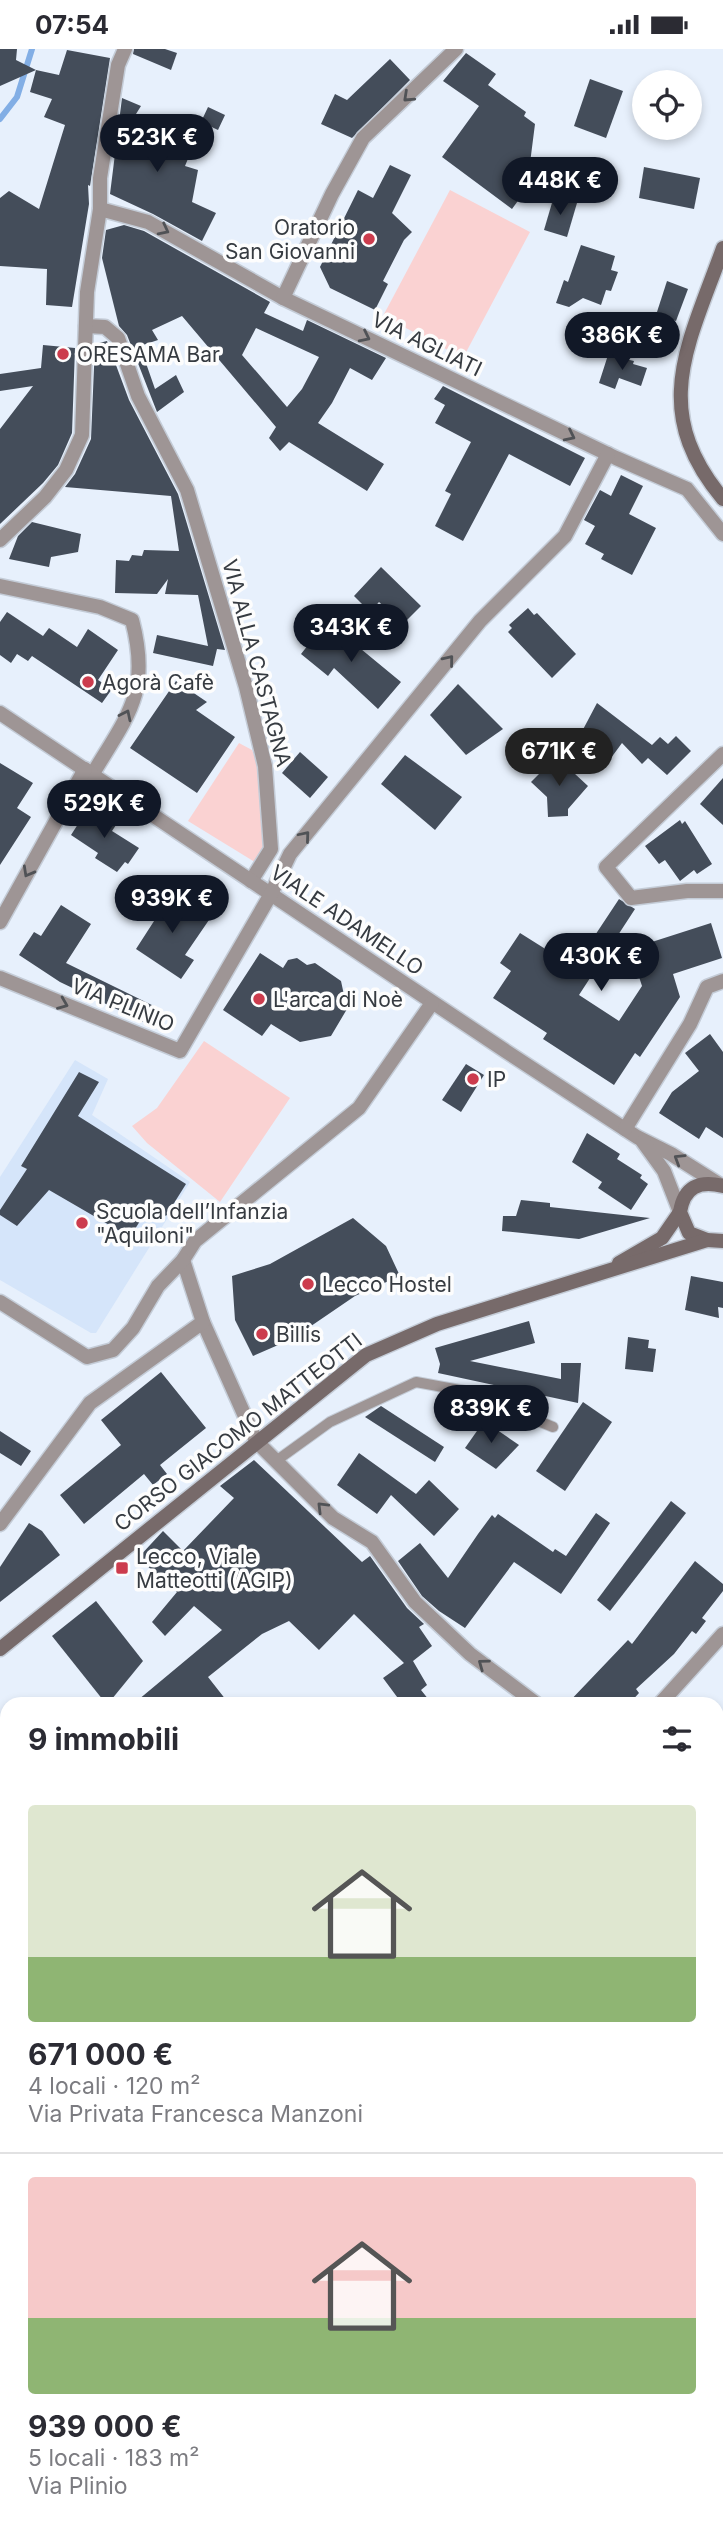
<!DOCTYPE html>
<html lang="it">
<meta charset="utf-8">
<style>
body{margin:0;font-family:Inter,sans-serif;background:#f2f2f3;color:#2b2b33;height:100vh;display:flex;flex-direction:column;font-size:26px;white-space:nowrap}
*{box-sizing:border-box;margin:0}
p{font-size:23px;color:#7c7c81}
.icon{flex:none;width:38px;height:38px;fill:none;stroke:currentColor;stroke-width:2;stroke-linecap:round;stroke-linejoin:round}
.map{position:relative;flex:1;overflow:hidden}
.details{position:absolute;left:0px;top:1648px;width:724px;height:842px;display:flex;flex-direction:column;background:#fff;border-radius:21px 21px 0 0;box-shadow:0 4px 10px #0003}
.details>*{flex:none}
.tools{position:absolute;left:632px;top:21px;display:grid;gap:14px}
.tools a{display:grid;place-items:center;width:70px;height:70px;border-radius:50%;background:#fff;box-shadow:0 4px 10px #0003;font-size:35px}
.price{position:absolute;translate:-50% -60px;padding:0 16px;border-radius:24px;background:#111827;color:#fff;font-size:23px;line-height:46px;filter:drop-shadow(0 2px 4px #0008)}
.price::after{content:'';position:absolute;left:50%;top:42px;width:21px;height:16px;margin-left:-10px;background:inherit;clip-path:polygon(0 0,100% 0,50% 100%)}
.price.active{background:#222;color:#fff}
ul{padding:0;list-style:none}
li{display:grid;align-content:center;gap:14px;height:371px;padding:0 28px}
li+li{border-top:2px solid #e1e1e2}
li span{display:grid;place-items:center;height:217px;border-radius:7px;color:#555}
li>.icon{margin-inline-start:auto}
span .icon{width:126px;height:126px;fill:#fffc;stroke-width:1}
li b{font-size:30px}
h2{display:flex;justify-content:space-between;align-items:center;height:84px;padding:0 28px;font-size:30px}
.status{display:flex;justify-content:space-between;align-items:center;height:49px;padding:0 35px;background:#fff;direction:ltr}
.status svg{height:19px;fill:currentColor}
.map>svg:first-child{display:block}
.built{fill:#d5e5fa}
.green{fill:#fad2d2}
.lines{fill:none;stroke-linecap:round;stroke-linejoin:round}
.stream{stroke:#82aee5;stroke-width:6}
.building{fill:#444d5a;fill-rule:evenodd}
.lane-casing{stroke:#c4ccd7;stroke-width:12}
.street-casing{stroke:#c4ccd7;stroke-width:17}
.secondary-casing{stroke:#c4ccd7;stroke-width:17}
.lane{stroke:#9e9595;stroke-width:10}
.street{stroke:#9e9595;stroke-width:14}
.secondary{stroke:#776a6a;stroke-width:14}
.oneway{stroke:#505256}
.poi-dot{fill:#cc3c4d;stroke:#fdfdfd;stroke-width:2.5}
.labels{text-anchor:middle;dominant-baseline:central;stroke-width:7;stroke-linejoin:round;paint-order:stroke}
.poi-label{font-size:21px;fill:#363b41;stroke:#fdfdfd;text-anchor:start}
.street-label{font-size:21px;fill:#363b41;stroke:#fdfdfd}
</style>
<div class="status"><b>07:54</b><svg viewBox="0 0 49 12"><path d="M0 12V9h3v3zM5 12V6h3v6zM10 12V3h3v9zM15 12V0h3v12zM26 1h20v11H26zM47 4h2v5h-2z"/></svg></div>
<div class="map">
<svg width="723" height="2490" viewBox="0 0 723 2490">
<rect width="100%" height="100%" fill="#e7f0fc"/>
<!-- built -->
<g class="built">
<polygon points="75,1011 108,1030 92,1066 190,1133 96,1284 91,1284 0,1231 0,1128"/>
<polygon points="723,2315 723,2490 467,2490 460,2483 718,2483 718,2321"/>
</g>
<!-- green -->
<g class="green">
<polygon points="450,141 530,183 463,309 383,267"/>
<polygon points="239,694 252,701 259,719 266,801 258,815 188,772"/>
<polygon points="204,992 290,1049 220,1153 147,1094 132,1077 157,1059"/>
<polygon points="7,1874 7,1975 0,1970 0,1881"/>
</g>
<g class="lines">
<!-- stream -->
<polyline class="stream" points="0,70 17,48 32,0"/>
</g>
<!-- building -->
<g class="building">
<polygon points="0,0 17,0 16,11 36,21 59,26 67,1 110,9 90,137 88,136 89,155 72,258 46,256 47,220 0,217 0,149 9,142 39,160 65,76 44,68 52,50 30,43 36,21 0,37"/>
<polygon points="134,0 165,0 177,4 171,21 133,5"/>
<polygon points="466,4 496,25 488,36 526,63 524,67 535,75 529,122 536,127 512,160 442,108 479,57 443,32"/>
<polygon points="390,10 410,31 352,89 321,75 335,45 347,51"/>
<polygon points="590,30 623,42 606,89 574,77"/>
<polygon points="122,49 141,57 136,65 143,69 141,74 194,95 185,117 198,121 192,153 216,164 202,192 153,165 110,145"/>
<polygon points="208,58 225,66 218,81 201,73"/>
<polygon points="390,116 411,126 392,164 412,183 404,191 383,232 388,235 375,261 330,239 320,218 358,141 373,149"/>
<polygon points="644,118 700,129 694,160 639,149"/>
<polygon points="554,147 577,154 567,188 544,181"/>
<path d="M124,176L144,182L270,253L264,264L303,282L307,271L386,309L372,331L350,319L332,354L318,374L384,415L367,442L289,393L280,402L269,389L276,378L182,267L152,281L158,291L140,297L155,340L176,326L184,343L157,363L127,286L119,277L102,209L106,181ZM256,279L319,308L302,340L287,358L242,306Z"/>
<polygon points="581,196 615,207 611,221 618,223 611,242 606,241 601,256 583,249 569,258 556,254 564,231 568,233"/>
<polygon points="667,232 688,240 676,272 656,266"/>
<polygon points="107,292 129,351 178,445 225,601 217,600 213,617 153,604 157,586 208,597 198,546 165,545 168,530 157,545 115,544 116,511 129,512 132,506 142,507 144,501 179,502 171,447 65,438 75,425 91,390 95,295"/>
<polygon points="43,296 75,299 72,384 58,416 43,434 0,475 0,380 33,337 0,342 0,325 41,319"/>
<polygon points="608,306 634,312 633,315 647,319 641,337 619,329 615,340 599,334"/>
<polygon points="443,337 585,409 570,437 509,405 463,492 435,477 451,445 445,442 471,393 435,374 445,356 434,350"/>
<polygon points="621,426 643,437 629,465 656,479 632,526 601,510 604,505 585,495 595,477 584,471 600,441 611,447"/>
<polygon points="32,473 81,485 78,503 51,508 49,518 9,510 18,487"/>
<polygon points="381,518 421,557 403,575 379,553 370,563 354,547"/>
<polygon points="528,559 534,566 537,564 576,605 552,629 508,583 512,579 509,576"/>
<polygon points="7,563 43,587 49,579 77,598 88,580 118,601 98,631 112,640 102,654 32,607 28,612 17,605 11,614 0,606 0,573"/>
<polygon points="327,572 401,633 378,660 334,619 328,627 301,605"/>
<polygon points="176,632 207,653 196,661 235,688 197,744 130,699"/>
<polygon points="458,635 503,680 466,706 430,666"/>
<polygon points="597,654 652,696 660,688 668,695 676,687 691,702 667,726 648,709 642,715 622,694 608,713 578,690"/>
<polygon points="300,703 328,728 310,749 282,724"/>
<polygon points="405,706 462,748 435,781 381,735"/>
<polygon points="555,711 559,715 561,712 588,737 568,760 568,767 548,768 547,748 531,733 539,725 539,720 547,719"/>
<polygon points="0,714 33,734 17,759 31,768 0,816"/>
<polygon points="723,729 723,776 700,755"/>
<polygon points="89,758 116,776 112,782 139,799 128,815 125,813 117,823 95,809 98,804 71,786"/>
<polygon points="680,771 682,775 685,772 712,815 697,825 694,821 680,832 665,811 659,815 645,797"/>
<polygon points="157,844 187,864 193,856 211,868 185,906 194,911 181,930 136,900 156,869 145,862"/>
<polygon points="619,850 635,860 579,946 619,972 642,937 630,900 711,874 722,909 673,925 680,948 640,1008 635,1004 614,1036 543,990 547,984 493,949 511,922 500,914 520,884 574,918"/>
<polygon points="61,856 91,875 66,914 162,961 154,978 60,933 19,906 34,883 41,887"/>
<polygon points="260,904 283,919 288,911 297,909 307,916 315,914 341,932 347,960 331,987 300,993 271,975 262,987 223,961"/>
<polygon points="710,985 723,1003 723,1089 706,1078 699,1090 659,1064 672,1043 699,1022 685,1004"/>
<polygon points="466,1015 484,1026 461,1063 442,1051"/>
<polygon points="79,1023 99,1033 78,1067 186,1135 166,1167 150,1156 130,1188 49,1141 17,1177 0,1166 0,1161 27,1120 21,1117"/>
<polygon points="587,1084 620,1105 617,1110 642,1126 640,1129 648,1135 631,1161 598,1139 602,1133 572,1113"/>
<polygon points="521,1151 550,1154 550,1158 650,1169 579,1190 502,1182 503,1167 516,1167"/>
<polygon points="353,1169 386,1197 400,1227 355,1247 292,1290 253,1307 235,1271 232,1227 270,1215"/>
<polygon points="691,1227 723,1233 723,1259 718,1258 719,1269 685,1261"/>
<polygon points="529,1272 535,1294 470,1312 561,1330 561,1314 581,1314 578,1354 438,1324 440,1315 435,1299"/>
<polygon points="628,1288 649,1291 648,1299 656,1300 653,1323 625,1320"/>
<polygon points="161,1323 206,1379 160,1416 167,1425 153,1436 144,1425 84,1475 60,1446 121,1396 101,1371"/>
<polygon points="583,1353 612,1373 565,1442 536,1422"/>
<polygon points="381,1357 444,1398 435,1413 365,1368"/>
<polygon points="484,1372 519,1396 496,1420 465,1399"/>
<polygon points="0,1382 31,1402 21,1417 0,1404"/>
<polygon points="359,1404 416,1445 429,1431 459,1460 434,1487 391,1446 377,1465 337,1436"/>
<polygon points="254,1411 362,1513 370,1507 407,1559 424,1575 419,1578 432,1597 413,1612 427,1636 421,1641 433,1656 403,1656 383,1629 404,1614 354,1565 319,1601 289,1572 262,1585 208,1628 230,1656 132,1656 222,1581 194,1557 165,1587 152,1573 177,1543 138,1509 163,1482 183,1502 234,1449 220,1437"/>
<polygon points="671,1452 686,1464 610,1562 597,1551"/>
<polygon points="596,1464 610,1474 561,1545 514,1513 465,1579 439,1562 422,1547 398,1512 420,1494 448,1529 478,1485 492,1466 495,1469 498,1465 553,1503 555,1500 566,1507"/>
<polygon points="29,1474 42,1482 60,1506 0,1553 0,1518"/>
<polygon points="695,1512 723,1535 723,1542 702,1569 706,1572 696,1585 692,1582 674,1605 636,1640 639,1644 628,1656 566,1656 628,1591 632,1595"/>
<polygon points="96,1552 143,1612 107,1656 52,1587"/>
</g>
<g class="lines">
<!-- lane casing -->
<g class="lane-casing">
<polyline id="lane" points="276,1412 330,1373 416,1333 465,1342 553,1378"/>
</g>
<!-- street casing -->
<g class="street-casing">
<g id="street">
<polyline points="100,160 148,173 283,249 616,409 687,440 723,485"/>
<polyline points="283,249 332,145 363,89 456,0"/>
<polyline points="86,277 105,278 118,289 138,347 187,441 246,638 265,717 271,800 251,832"/>
<polyline points="0,491 45,448 66,421 82,386 87,243 100,160 100,129 118,16 125,0"/>
<path d="M0,537L100,558L132,571C151,643 128,666 92,726"/>
<polyline points="0,664 507,1003 637,1088 671,1105 720,1136"/>
<polyline points="723,705 606,818 631,849 687,842 723,842"/>
<polyline points="0,873 85,720"/>
<polyline points="0,929 180,1002 271,845 290,805 480,572 565,487 608,405"/>
<polyline points="432,954 359,1059 195,1192 183,1211 203,1273 256,1392 333,1469 372,1493 415,1553 470,1605 538,1656"/>
<polyline points="625,1080 690,975 707,938 723,932"/>
<polyline points="643,1093 664,1122 680,1163"/>
<polyline points="0,1253 87,1308 113,1301 133,1279 158,1237 183,1211"/>
<polyline points="0,1475 90,1354 203,1273"/>
<polyline points="659,1656 723,1585"/>
<polyline points="0,1811 7,1816"/>
<polyline points="718,1849 723,1856"/>
<polyline points="718,2038 723,2033"/>
<polyline points="0,2151 7,2140"/>
<polyline points="718,2235 723,2238"/>
<polyline points="247,2483 254,2490"/>
<polyline points="57,2490 69,2483"/>
</g>
</g>
<!-- secondary casing -->
<g class="secondary-casing">
<g id="secondary">
<path d="M723,199C689,295 648,360 723,450"/>
<path d="M723,1137C699,1131 684,1138 680,1163L689,1184L707,1191L723,1192"/>
<polyline points="619,1214 662,1189 680,1163"/>
<polyline points="0,1600 366,1306 437,1275 707,1191"/>
<polyline points="0,2475 10,2490"/>
</g>
</g>
<!-- lane -->
<use href="#lane" class="lane"/>
<!-- street -->
<use href="#street" class="street"/>
<!-- secondary -->
<use href="#secondary" class="secondary"/>
</g>
<!-- one-way arrows -->
<defs><path id="oneway-chevron" d="M-2-3.5L2.5 0L-2 3.5" fill="none" stroke-width="1.6" stroke-linecap="round" stroke-linejoin="round" transform="scale(1.75)"/></defs>
<g class="oneway">
<use href="#oneway-chevron" transform="translate(408 48) rotate(137)"/>
<use href="#oneway-chevron" transform="translate(164 181) rotate(27)"/>
<use href="#oneway-chevron" transform="translate(365 288) rotate(26)"/>
<use href="#oneway-chevron" transform="translate(570 387) rotate(26)"/>
<use href="#oneway-chevron" transform="translate(449 611) rotate(-51)"/>
<use href="#oneway-chevron" transform="translate(126 666) rotate(-64)"/>
<use href="#oneway-chevron" transform="translate(305 787) rotate(-50)"/>
<use href="#oneway-chevron" transform="translate(28 823) rotate(119)"/>
<use href="#oneway-chevron" transform="translate(63 955) rotate(22)"/>
<use href="#oneway-chevron" transform="translate(679 1110) rotate(-148)"/>
<use href="#oneway-chevron" transform="translate(322 1458) rotate(-135)"/>
<use href="#oneway-chevron" transform="translate(483 1615) rotate(-144)"/>
</g>
<!-- markers -->
<g class="poi-dot">
<circle cx="369" cy="190" r="7"/>
<circle cx="63" cy="305" r="7"/>
<circle cx="88" cy="633" r="7"/>
<circle cx="259" cy="950" r="7"/>
<circle cx="473" cy="1030" r="7"/>
<circle cx="82" cy="1174" r="7"/>
<circle cx="308" cy="1235" r="7"/>
<circle cx="262" cy="1285" r="7"/>
<rect x="115" y="1512" width="14" height="14" rx="3.5"/>
</g>
<g class="labels">
<!-- poi labels -->
<g class="poi-label">
<text x="355" y="178" text-anchor="end">Oratorio<tspan x="355" dy="24">San Giovanni</tspan></text>
<text x="77" y="305">ORESAMA Bar</text>
<text x="102" y="633">Agorà Cafè</text>
<text x="273" y="950">L'arca di Noè</text>
<text x="487" y="1030">IP</text>
<text x="96" y="1162">Scuola dell’Infanzia<tspan x="96" dy="24">"Aquiloni"</tspan></text>
<text x="322" y="1235">Lecco Hostel</text>
<text x="276" y="1285">Billis</text>
<text x="136" y="1507">Lecco, Viale<tspan x="136" dy="24">Matteotti (AGIP)</tspan></text>
</g>
<!-- street labels -->
<g class="street-label">
<text transform="translate(427 295) rotate(26)">VIA AGLIATI</text>
<text transform="translate(257 614) rotate(75)">VIA ALLA CASTAGNA</text>
<text transform="translate(347 871) rotate(34)">VIALE ADAMELLO</text>
<text transform="translate(123 956) rotate(22)">VIA PLINIO</text>
<text transform="translate(238 1383) rotate(-38)">CORSO GIACOMO MATTEOTTI</text>
</g>
</g>
</svg>
<div class="tools">
<a><svg class="icon" aria-label="locate" viewBox="0 0 24 24"><circle cx="12" cy="12" r="6"/><path d="M12 2v4M12 18v4M2 12h4M18 12h4"/></svg></a>
</div>
<b class="price" style="left:157px;top:125px">523K €</b>
<b class="price" style="left:560px;top:168px">448K €</b>
<b class="price" style="left:622px;top:323px">386K €</b>
<b class="price" style="left:351px;top:615px">343K €</b>
<b class="price active" style="left:559px;top:739px">671K €</b>
<b class="price" style="left:104px;top:791px">529K €</b>
<b class="price" style="left:172px;top:886px">939K €</b>
<b class="price" style="left:601px;top:944px">430K €</b>
<b class="price" style="left:491px;top:1396px">839K €</b>
<section class="details">
<h2>9 immobili<svg class="icon" aria-label="filters" viewBox="0 0 24 24"><path d="M4 7h16M4 17h16"/><circle cx="9" cy="7" r="2"/><circle cx="15" cy="17" r="2"/></svg></h2>
<ul>
<li><span style="background:linear-gradient(#dfe7d0 70%,#8fb573 0)"><svg class="icon" aria-label="home" viewBox="0 0 24 24"><path d="M3 11l9-7 9 7M6 9v11h12V9"/></svg></span><div><b>671 000 €</b><p>4 locali · 120 m²</p><p>Via Privata Francesca Manzoni</p></div></li>
<li><span style="background:linear-gradient(#f6c9c9 65%,#8fb573 0)"><svg class="icon" aria-label="home" viewBox="0 0 24 24"><path d="M3 11l9-7 9 7M6 9v11h12V9"/></svg></span><div><b>939 000 €</b><p>5 locali · 183 m²</p><p>Via Plinio</p></div></li>
</ul>
</section>
</div>
